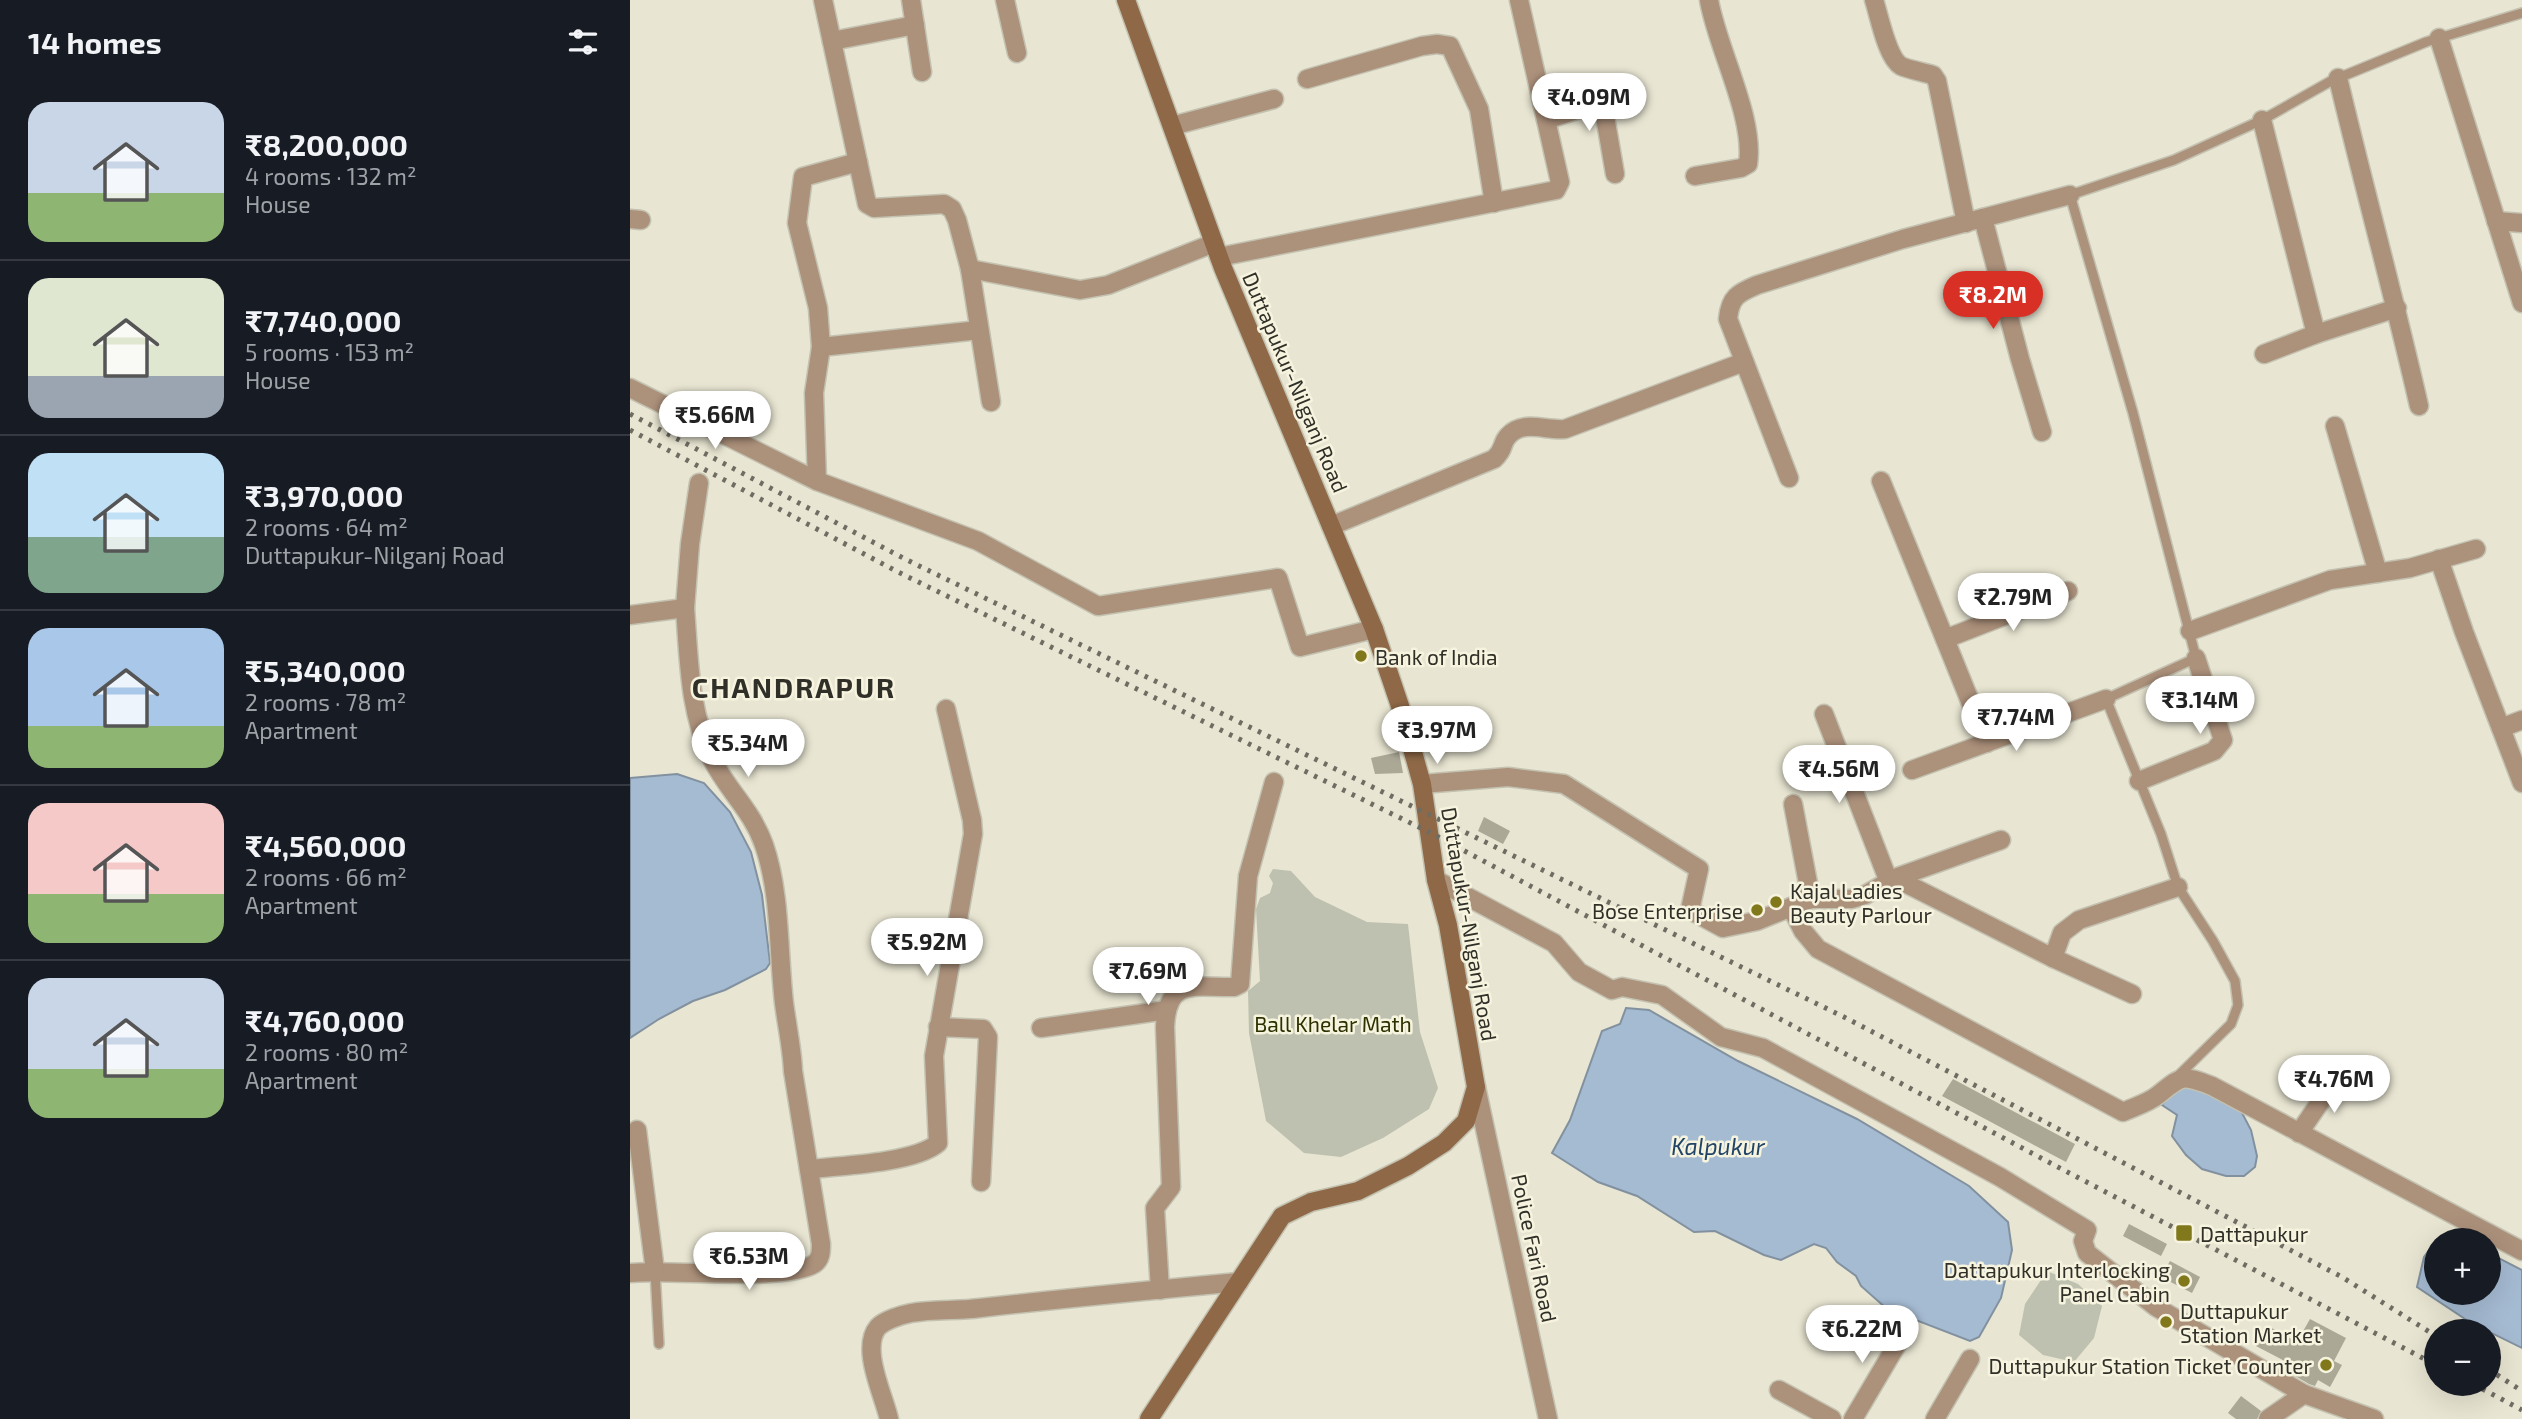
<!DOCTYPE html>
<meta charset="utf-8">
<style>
body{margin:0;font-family:"Exo 2",sans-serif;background:#242831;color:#f1f3f6;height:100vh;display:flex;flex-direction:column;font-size:26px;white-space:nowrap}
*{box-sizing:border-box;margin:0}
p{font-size:23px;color:#9ea1a6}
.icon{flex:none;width:38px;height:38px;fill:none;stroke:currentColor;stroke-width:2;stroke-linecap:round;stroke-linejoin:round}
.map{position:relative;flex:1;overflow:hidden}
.panel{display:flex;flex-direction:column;background:#171b24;width:630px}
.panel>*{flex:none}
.controls{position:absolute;left:1794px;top:1228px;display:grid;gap:14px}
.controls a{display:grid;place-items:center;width:77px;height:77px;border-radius:50%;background:#171b24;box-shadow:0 7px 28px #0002;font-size:35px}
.price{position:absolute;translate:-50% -60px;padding:0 16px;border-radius:24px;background:#fff;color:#222;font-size:23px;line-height:46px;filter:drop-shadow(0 2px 4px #0008)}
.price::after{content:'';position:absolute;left:50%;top:42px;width:21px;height:16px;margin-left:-10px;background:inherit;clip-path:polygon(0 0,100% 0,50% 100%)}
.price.selected{background:#d93025;color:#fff}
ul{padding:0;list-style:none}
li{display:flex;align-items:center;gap:21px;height:175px;padding:0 28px}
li+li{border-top:2px solid #363941}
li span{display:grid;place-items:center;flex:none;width:196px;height:140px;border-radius:21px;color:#555}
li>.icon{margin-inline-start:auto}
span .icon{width:84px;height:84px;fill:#fffc;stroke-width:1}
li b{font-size:30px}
h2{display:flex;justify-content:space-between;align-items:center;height:84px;padding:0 28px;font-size:30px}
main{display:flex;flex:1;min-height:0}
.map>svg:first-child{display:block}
.green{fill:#bec1af}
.water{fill:#a5bbd2;stroke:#82919f;stroke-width:2}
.building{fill:#aba896}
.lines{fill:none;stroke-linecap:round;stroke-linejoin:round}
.lane-casing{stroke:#c3c1b0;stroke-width:12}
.street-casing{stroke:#c3c1b0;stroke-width:21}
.secondary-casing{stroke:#c3c1b0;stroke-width:21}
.lane{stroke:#ac917b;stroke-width:9}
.street{stroke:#ac917b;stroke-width:18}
.secondary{stroke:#8f6947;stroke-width:18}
.rail{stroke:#6f6d62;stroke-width:5;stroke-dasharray:3.5 7;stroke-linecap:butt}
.poi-dot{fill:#81771b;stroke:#f6f3df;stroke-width:2.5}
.labels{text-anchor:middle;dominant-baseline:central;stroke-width:5;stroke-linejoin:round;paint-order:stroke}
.street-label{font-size:21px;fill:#313028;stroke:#f6f3df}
.poi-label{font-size:21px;fill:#313028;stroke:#f6f3df;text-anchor:start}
.park-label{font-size:21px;fill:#2c3100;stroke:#f6f3df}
.water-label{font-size:23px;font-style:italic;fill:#224567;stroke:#f6f3df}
.district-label{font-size:28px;font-weight:bold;letter-spacing:2px;fill:#313028;stroke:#f6f3df}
</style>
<main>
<section class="panel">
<h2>14 homes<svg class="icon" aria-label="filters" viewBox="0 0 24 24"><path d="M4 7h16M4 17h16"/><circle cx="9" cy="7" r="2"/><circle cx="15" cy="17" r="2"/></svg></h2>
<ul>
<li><span style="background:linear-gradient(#c9d6e8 65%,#8fb573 0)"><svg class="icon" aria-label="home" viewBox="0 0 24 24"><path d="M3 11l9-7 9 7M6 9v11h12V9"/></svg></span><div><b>₹8,200,000</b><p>4 rooms · 132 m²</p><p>House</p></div></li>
<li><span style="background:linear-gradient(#dfe7d0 70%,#9aa5b1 0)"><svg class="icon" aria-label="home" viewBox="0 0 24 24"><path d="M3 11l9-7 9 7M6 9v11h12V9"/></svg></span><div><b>₹7,740,000</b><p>5 rooms · 153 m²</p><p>House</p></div></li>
<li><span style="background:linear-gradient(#bfe0f5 60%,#7fa58c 0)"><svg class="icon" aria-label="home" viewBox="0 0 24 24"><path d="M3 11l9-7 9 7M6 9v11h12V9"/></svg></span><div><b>₹3,970,000</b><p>2 rooms · 64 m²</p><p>Duttapukur-Nilganj Road</p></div></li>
<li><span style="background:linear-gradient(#a9c7e8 70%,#8fb573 0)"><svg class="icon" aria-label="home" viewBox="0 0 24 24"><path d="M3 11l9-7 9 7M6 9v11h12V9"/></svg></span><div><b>₹5,340,000</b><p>2 rooms · 78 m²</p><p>Apartment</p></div></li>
<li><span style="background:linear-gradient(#f6c9c9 65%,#8fb573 0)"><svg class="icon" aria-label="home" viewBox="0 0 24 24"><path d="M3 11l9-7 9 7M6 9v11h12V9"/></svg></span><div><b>₹4,560,000</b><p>2 rooms · 66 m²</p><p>Apartment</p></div></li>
<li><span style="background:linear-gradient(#c9d6e8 65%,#8fb573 0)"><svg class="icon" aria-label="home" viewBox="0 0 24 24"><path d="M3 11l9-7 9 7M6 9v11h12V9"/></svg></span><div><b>₹4,760,000</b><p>2 rooms · 80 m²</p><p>Apartment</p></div></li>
</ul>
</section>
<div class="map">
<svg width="1892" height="1419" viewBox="0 0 1892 1419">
<rect width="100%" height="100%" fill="#e8e5d2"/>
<!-- green -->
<g class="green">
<polygon points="643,869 661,871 685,897 737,922 778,924 790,1032 808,1088 799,1109 753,1138 711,1157 674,1153 636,1121 619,1033 618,991 630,981 626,909 630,898 640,893 643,883 639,876"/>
<polygon points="1417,1271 1448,1284 1472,1306 1464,1338 1444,1362 1413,1355 1389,1335 1395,1304"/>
</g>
<!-- water -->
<g class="water">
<polygon points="47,774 74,783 100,812 121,852 132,895 140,963 136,969 95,990 63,1001 29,1019 0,1038 0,778"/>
<polygon points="996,1008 1019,1010 1108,1061 1227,1119 1339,1186 1378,1222 1382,1250 1371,1298 1349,1337 1340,1341 1257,1309 1231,1286 1226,1276 1207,1262 1196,1248 1184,1244 1151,1260 1134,1255 1085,1231 1064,1232 1007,1196 968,1182 922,1153 940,1120 972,1031 990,1024"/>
<polygon points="1560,1085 1611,1111 1621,1130 1627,1156 1625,1167 1614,1176 1596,1176 1572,1169 1556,1155 1542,1136 1547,1115 1532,1105 1545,1088"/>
<polygon points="1806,1241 1806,1293 1858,1293 1859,1253 1892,1270 1892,1348 1841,1323 1787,1287 1794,1257"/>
</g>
<!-- building -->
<g class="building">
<polygon points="769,752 773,773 745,774 741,758"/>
<polygon points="854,817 880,831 873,844 848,831"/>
<polygon points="1323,1079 1445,1144 1436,1162 1312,1096"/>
<polygon points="1499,1224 1537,1244 1531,1256 1493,1236"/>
<polygon points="1540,1261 1570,1277 1562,1293 1531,1277"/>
<polygon points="1680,1319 1716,1338 1704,1361 1712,1365 1700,1387 1688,1380 1685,1386 1679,1384 1660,1373 1664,1366 1626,1346 1638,1326 1667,1342"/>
<polygon points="1611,1396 1631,1411 1627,1419 1606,1419 1598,1413"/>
</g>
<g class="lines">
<!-- lane casing -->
<g class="lane-casing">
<g id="lane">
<polyline points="1546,1078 1601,1024 1608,1005 1605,981 1583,941 1548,887 1531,834 1476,699 1566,658 1503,413 1440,195 1544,160 1632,120 1701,81 1796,42 1892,13"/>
<polyline points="25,1271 29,1344"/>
</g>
</g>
<!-- street casing -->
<g class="street-casing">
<g id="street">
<polyline points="193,0 237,204 244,208 314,204 322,209 327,220 340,269 361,402"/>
<polyline points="281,0 292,72"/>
<polyline points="375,0 387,53"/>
<path d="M1244,0C1249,15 1257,58 1271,66C1280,70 1293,72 1303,75L1307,81L1336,223"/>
<polyline points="1809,38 1892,303"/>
<polyline points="202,41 285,25"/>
<path d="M1708,78C1734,188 1764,296 1789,406"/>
<polyline points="677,79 792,46 807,44 820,46 849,109 864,203"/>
<polyline points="916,120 968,103 973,105 985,174"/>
<polyline points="1632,120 1686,334"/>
<polyline points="542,126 644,99"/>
<polyline points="228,162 173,177 167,223 188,308 191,347 184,393 187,481 348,541 468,606 648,578 670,647 744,629"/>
<path d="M1065,176L1111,168L1118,164C1125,117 1087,48 1079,0"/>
<polyline points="1353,218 1390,359 1412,432"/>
<polyline points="0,219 11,220"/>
<polyline points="1866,221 1892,223"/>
<polyline points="589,257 926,190 930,182 889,0"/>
<polyline points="340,269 450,290 478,285 584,243"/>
<polyline points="191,347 349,330"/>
<polyline points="1634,354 1686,334 1767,308"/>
<polyline points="0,388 187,481"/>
<polyline points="1705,426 1748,573"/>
<path d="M1159,478L1098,319C1100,297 1108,293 1127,285L1273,239L1440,195"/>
<polyline points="1251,481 1357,743"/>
<path d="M701,526L864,459C876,448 870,445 878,436C893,419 915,431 935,429L1114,362"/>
<polyline points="1809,559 1834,632 1892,783"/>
<polyline points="55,608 60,544 69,483"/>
<path d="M0,615L55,608C59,659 59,712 82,759C97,790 122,810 134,845C151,894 148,951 154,1003C157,1026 162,1048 163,1071L191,1244C191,1252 191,1259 184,1264C156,1282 40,1269 0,1273"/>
<polyline points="1560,631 1700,580 1780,568 1846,549"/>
<polyline points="1315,639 1438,591"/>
<polyline points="1194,714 1259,882"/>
<polyline points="1871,728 1892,720"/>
<polyline points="1282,770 1476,699"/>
<polyline points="1509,781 1584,751 1593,740 1566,658"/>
<polyline points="792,784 878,777 934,784 1069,869 1060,910 1093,928 1127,921 1181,899 1222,899 1235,895 1265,878 1371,840"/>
<polyline points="1163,804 1181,899"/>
<polyline points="1265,878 1423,958 1502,994"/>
<polyline points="806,880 924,943 949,972 982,990 992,987 1032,995 1091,1037 1133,1048 1370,1177 1457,1230 1453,1241 1457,1253 1526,1307 1674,1394"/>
<path d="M1161,907L1173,931L1188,949L1493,1112C1504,1107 1518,1103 1528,1095C1552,1076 1551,1074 1582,1086L1892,1251"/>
<polyline points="1423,958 1432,933 1449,920 1548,887"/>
<polyline points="308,1027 353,1029 358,1037 351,1182"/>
<polyline points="411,1028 537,1010"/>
<polyline points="846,1087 918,1419"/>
<polyline points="7,1130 25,1271"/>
<polyline points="1669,1133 1708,1076"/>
<path d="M179,1169C210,1166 285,1163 308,1143L304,1056L343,834L342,820L316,709"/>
<path d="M530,1290L525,1208L541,1187L535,1027C537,976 566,988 604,987L610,984L618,876L644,782"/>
<polyline points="1149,1390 1202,1419"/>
<path d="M259,1419C254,1396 230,1348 248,1327C255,1320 271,1315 281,1313C304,1309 328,1311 350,1308C437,1298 523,1290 609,1282"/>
<polyline points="1223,1419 1275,1331"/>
<polyline points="1305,1419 1340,1359"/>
<polyline points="1638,1419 1674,1394 1744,1419"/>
</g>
</g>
<!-- secondary casing -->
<g class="secondary-casing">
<polyline id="secondary" points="496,0 593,268 744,629 770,706 792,784 806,880 818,925 846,1087 836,1121 814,1143 778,1166 728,1191 681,1202 652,1216 519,1419"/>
</g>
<!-- lane -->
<use href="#lane" class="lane"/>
<!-- street -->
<use href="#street" class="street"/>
<!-- secondary -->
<use href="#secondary" class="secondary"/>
<!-- rail -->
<g class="rail">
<polyline points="0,414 275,559 1214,1017 1712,1277 1806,1336"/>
<polyline points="0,430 268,572 799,832 1426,1166 1806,1365"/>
<polyline points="1858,1369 1892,1391"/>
<polyline points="1843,1384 1892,1410"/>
</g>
</g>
<!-- markers -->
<g class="poi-dot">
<circle cx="731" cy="656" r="7"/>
<circle cx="1146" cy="902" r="7"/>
<circle cx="1127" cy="910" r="7"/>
<rect x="1545" y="1224" width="18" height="18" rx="3.5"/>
<circle cx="1554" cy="1281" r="7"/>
<circle cx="1536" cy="1322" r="7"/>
<circle cx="1696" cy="1365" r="7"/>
</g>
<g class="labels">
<!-- street labels -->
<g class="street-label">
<text transform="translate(666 382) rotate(67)">Duttapukur-Nilganj Road</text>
<text transform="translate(840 924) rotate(80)">Duttapukur-Nilganj Road</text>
<text transform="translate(905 1248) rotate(78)">Police Fari Road</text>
</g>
<!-- poi labels -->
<g class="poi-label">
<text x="745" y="656">Bank of India</text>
<text x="1160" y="890">Kajal Ladies<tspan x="1160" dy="24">Beauty Parlour</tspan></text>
<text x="1113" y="910" text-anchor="end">Bose Enterprise</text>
<text x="1570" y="1233">Dattapukur</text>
<text x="1540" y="1269" text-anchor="end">Dattapukur Interlocking<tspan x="1540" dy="24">Panel Cabin</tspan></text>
<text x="1550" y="1310">Duttapukur<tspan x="1550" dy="24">Station Market</tspan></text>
<text x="1682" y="1365" text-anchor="end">Duttapukur Station Ticket Counter</text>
</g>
<!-- park labels -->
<g class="park-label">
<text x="703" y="1023">Ball Khelar Math</text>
</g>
<!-- water labels -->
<g class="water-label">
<text x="1088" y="1146">Kalpukur</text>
</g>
<!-- district labels -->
<g class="district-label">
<text x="164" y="687">CHANDRAPUR</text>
</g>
</g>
</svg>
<div class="controls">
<a>+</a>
<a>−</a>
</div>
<b class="price" style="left:959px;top:133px">₹4.09M</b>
<b class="price selected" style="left:1363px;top:331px">₹8.2M</b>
<b class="price" style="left:85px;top:451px">₹5.66M</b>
<b class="price" style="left:1383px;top:633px">₹2.79M</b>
<b class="price" style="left:1570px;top:736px">₹3.14M</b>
<b class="price" style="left:1386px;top:753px">₹7.74M</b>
<b class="price" style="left:807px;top:766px">₹3.97M</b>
<b class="price" style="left:118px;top:779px">₹5.34M</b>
<b class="price" style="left:1209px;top:805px">₹4.56M</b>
<b class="price" style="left:297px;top:978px">₹5.92M</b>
<b class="price" style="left:518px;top:1007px">₹7.69M</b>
<b class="price" style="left:1704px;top:1115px">₹4.76M</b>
<b class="price" style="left:119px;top:1292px">₹6.53M</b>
<b class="price" style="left:1232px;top:1365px">₹6.22M</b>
</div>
</main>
